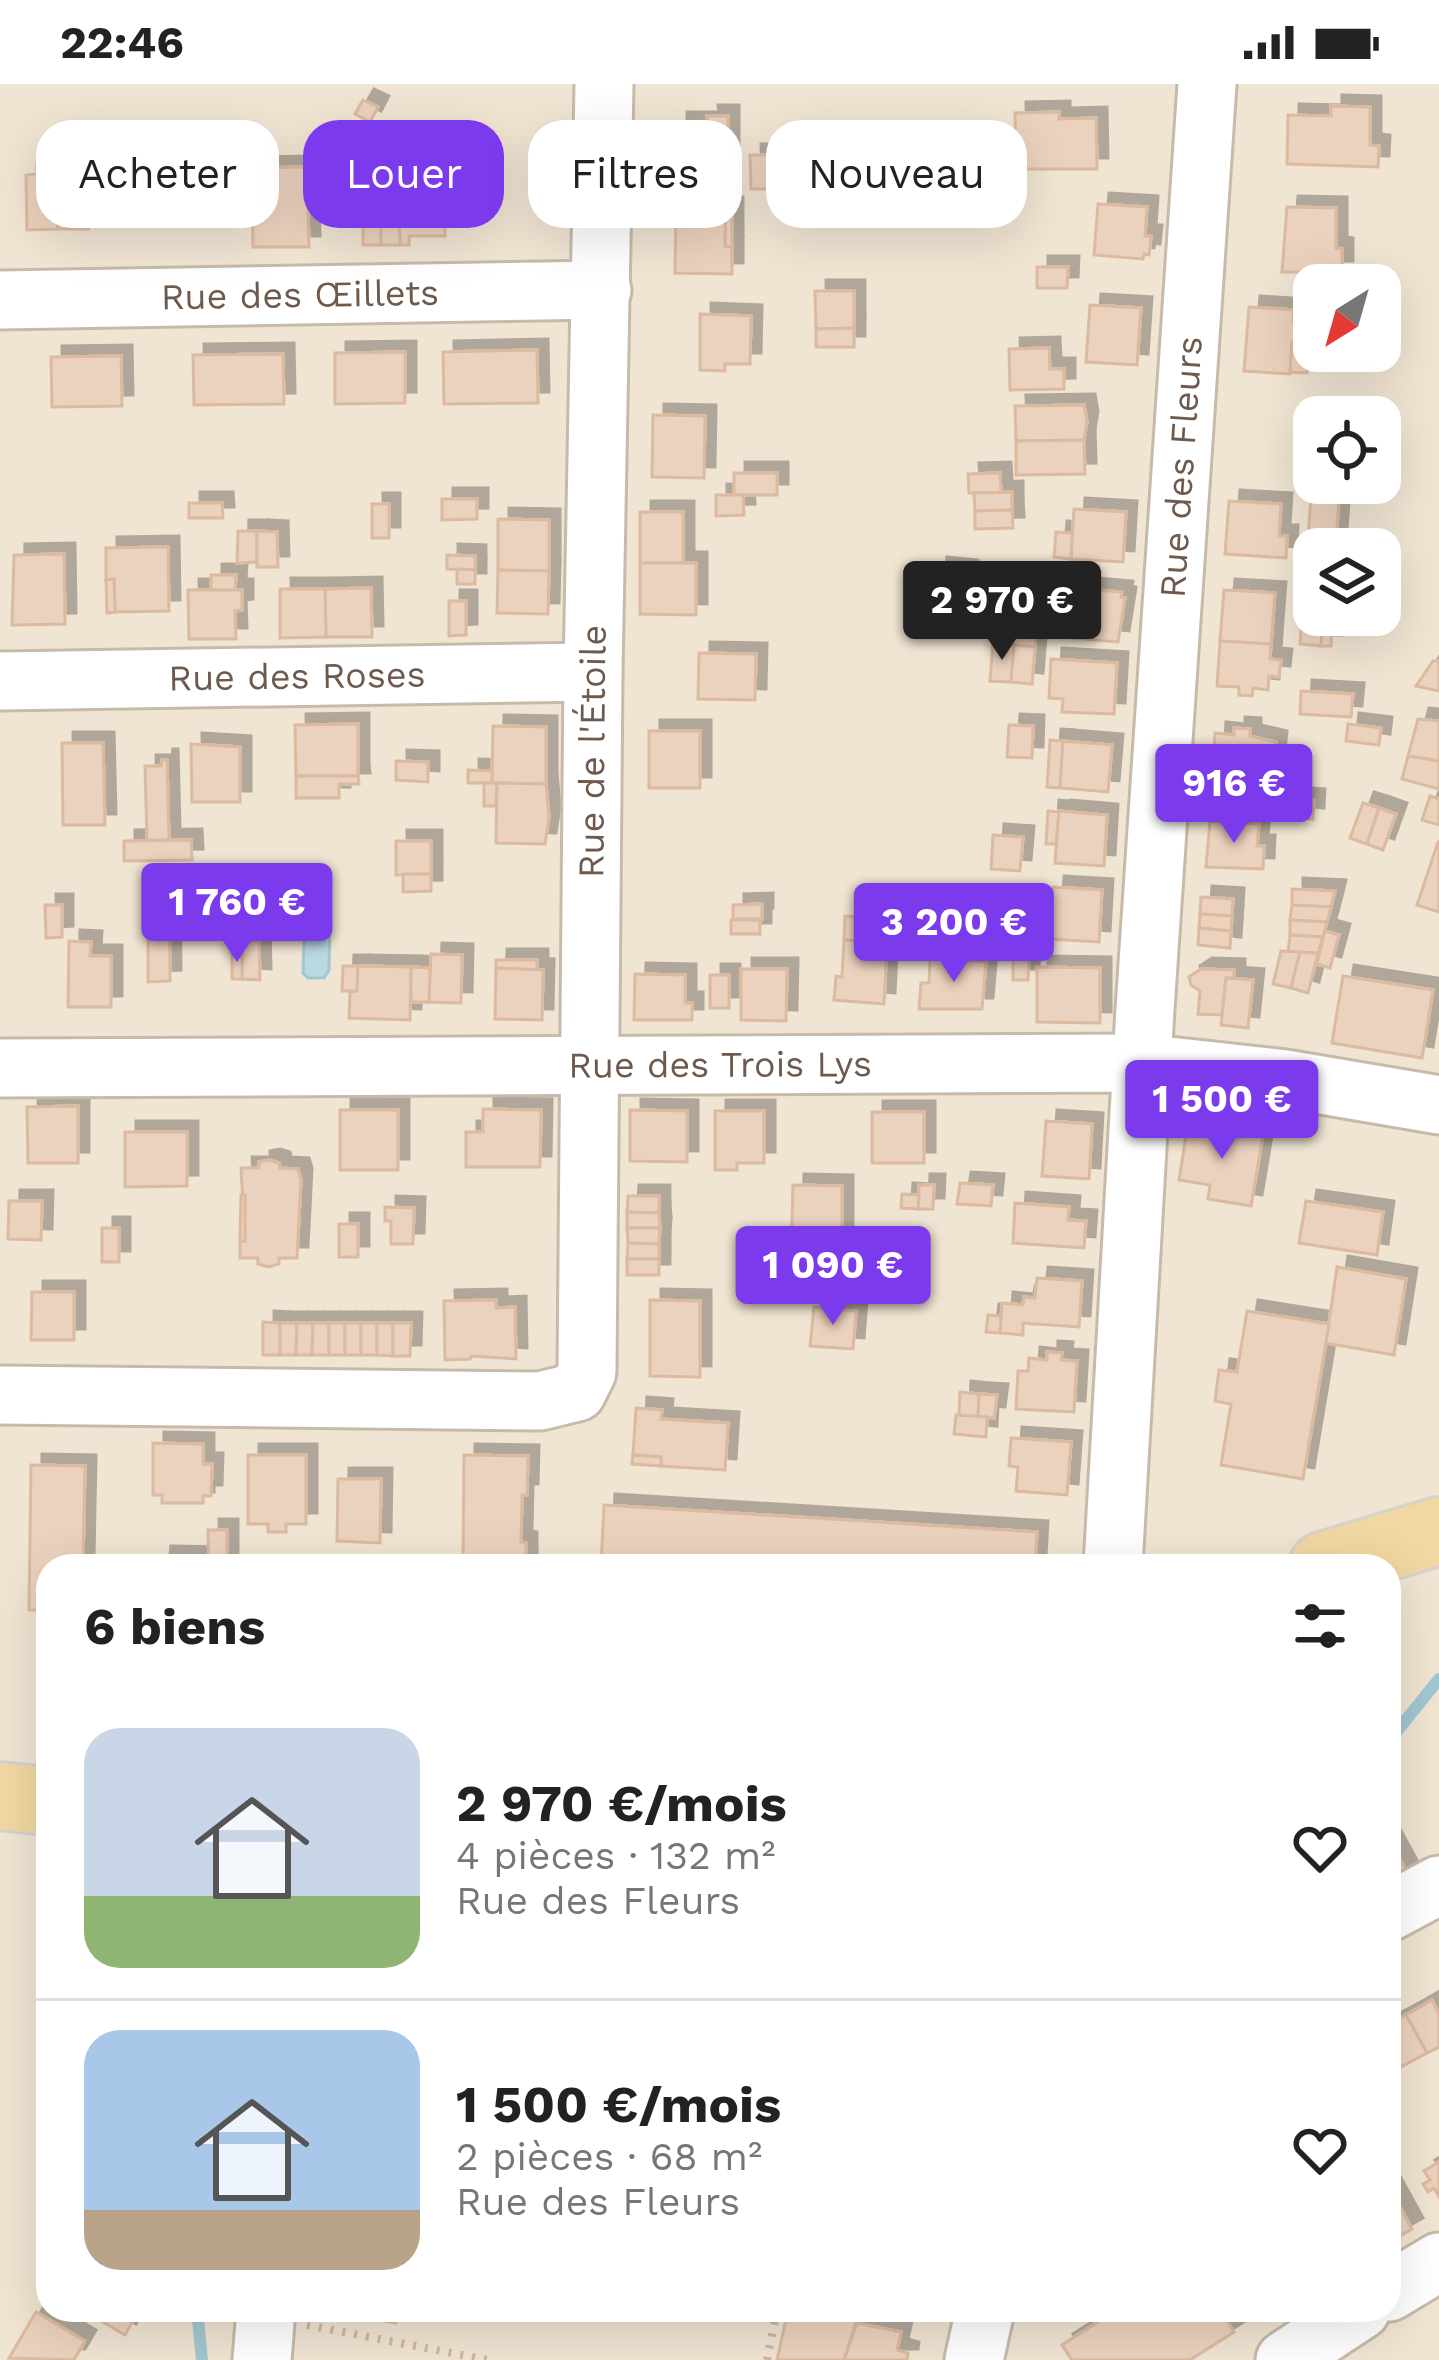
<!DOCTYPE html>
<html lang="fr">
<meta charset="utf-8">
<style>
body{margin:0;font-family:"Work Sans",sans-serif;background:#f6f6f6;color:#222;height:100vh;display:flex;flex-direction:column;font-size:45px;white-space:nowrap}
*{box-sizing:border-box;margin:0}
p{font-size:39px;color:#767676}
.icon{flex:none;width:66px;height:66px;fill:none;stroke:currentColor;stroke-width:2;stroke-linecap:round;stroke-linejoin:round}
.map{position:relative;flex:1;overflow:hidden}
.sheet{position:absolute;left:36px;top:1470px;width:1365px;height:768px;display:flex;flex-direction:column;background:#fff;border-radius:36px;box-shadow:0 12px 48px #0002}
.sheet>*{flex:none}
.hud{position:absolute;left:36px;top:36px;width:1368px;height:108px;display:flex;gap:24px}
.needle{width:78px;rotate:217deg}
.tools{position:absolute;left:1293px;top:180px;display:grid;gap:24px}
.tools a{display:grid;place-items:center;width:108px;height:108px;border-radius:24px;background:#fff;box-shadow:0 12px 48px #0002;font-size:60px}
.price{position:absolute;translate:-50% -102px;padding:0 27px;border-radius:12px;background:#7c3aed;color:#fff;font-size:39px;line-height:78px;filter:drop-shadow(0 3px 6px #0008)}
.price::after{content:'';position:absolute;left:50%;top:72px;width:36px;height:27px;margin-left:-18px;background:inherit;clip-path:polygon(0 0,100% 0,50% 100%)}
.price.active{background:#222;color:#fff}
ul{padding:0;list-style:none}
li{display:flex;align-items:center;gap:36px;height:300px;padding:0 48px}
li+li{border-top:3px solid #e0e0e0}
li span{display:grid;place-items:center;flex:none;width:336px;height:240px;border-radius:36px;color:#555}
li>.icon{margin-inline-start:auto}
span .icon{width:144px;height:144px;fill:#fffc;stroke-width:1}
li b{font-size:51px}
h2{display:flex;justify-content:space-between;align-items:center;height:144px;padding:0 48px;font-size:51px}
.chip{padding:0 42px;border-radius:36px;background:#fff;box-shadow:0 12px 48px #0002;font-size:42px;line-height:108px}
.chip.active{background:#7c3aed;color:#fff}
.status{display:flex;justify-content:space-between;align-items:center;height:84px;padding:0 60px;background:#fff;direction:ltr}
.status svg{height:33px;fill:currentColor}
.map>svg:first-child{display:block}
.residential{fill:#f0e4d2;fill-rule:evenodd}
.water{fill:#bad8e0;stroke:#a1c7d1;stroke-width:3}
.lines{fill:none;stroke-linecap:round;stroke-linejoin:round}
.stream{stroke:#a1c7d1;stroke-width:12}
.building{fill:#ebd2be;stroke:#dcbaa0;stroke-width:3;filter:url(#shadow)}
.minor-casing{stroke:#c8baab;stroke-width:63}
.major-casing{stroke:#d6d1cd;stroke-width:72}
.path{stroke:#d0b6a1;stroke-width:8;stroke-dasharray:3 9;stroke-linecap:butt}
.minor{stroke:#fff;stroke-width:57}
.major{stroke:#f1d8a2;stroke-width:66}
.labels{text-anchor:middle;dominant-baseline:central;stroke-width:10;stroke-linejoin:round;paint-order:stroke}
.street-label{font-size:36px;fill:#6e5a4c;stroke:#fdf6e8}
</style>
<div class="status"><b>22:46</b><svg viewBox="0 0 49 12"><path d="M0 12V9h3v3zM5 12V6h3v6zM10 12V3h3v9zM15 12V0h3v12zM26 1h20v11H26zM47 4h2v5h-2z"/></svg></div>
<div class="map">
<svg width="1439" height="2276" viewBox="0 0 1439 2276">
<defs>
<filter id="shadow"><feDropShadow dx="11" dy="-11" stdDeviation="0" flood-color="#0004"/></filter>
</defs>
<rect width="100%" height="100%" fill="#f9f2e3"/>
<!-- residential -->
<path class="residential" d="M0,0H1439V2276H0ZM1314,201H1380V267H1314ZM1314,333H1380V399H1314ZM1314,465H1380V531H1314ZM48,1482H1389V2226H48Z"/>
<!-- water -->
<polygon class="water" points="305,828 330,829 329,886 324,894 308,894 303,889"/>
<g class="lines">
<!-- stream -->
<g class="stream">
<polyline points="1389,1657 1439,1595"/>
<polyline points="197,2226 202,2276"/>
</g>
</g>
<!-- building -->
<g class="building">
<polygon points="363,16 378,23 370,38 355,30"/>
<polygon points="1331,22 1370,23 1370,61 1379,62 1378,83 1287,80 1288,31 1331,32"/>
<polygon points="1059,28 1059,35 1096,34 1097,85 1016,85 1015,29"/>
<polygon points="707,32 728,32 728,88 676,88 676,39 708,39"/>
<polygon points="796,70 796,105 774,105 773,71"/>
<polygon points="750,71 773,71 774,105 751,105"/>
<polygon points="417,81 438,84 438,106 445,107 445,152 409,152 409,161 400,161 398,85 417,84"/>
<polygon points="307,83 309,163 253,163 252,114 243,114 243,84"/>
<polygon points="57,88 58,145 27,146 26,91"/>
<polygon points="57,88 88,90 89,145 58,145"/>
<polygon points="140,97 194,97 195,141 141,141"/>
<polygon points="1098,120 1147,123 1145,152 1151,152 1149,171 1144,170 1143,175 1094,171"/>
<rect x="363" y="121" width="18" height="40"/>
<polygon points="381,121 399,122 400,161 381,161"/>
<polygon points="676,123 726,124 725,162 732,163 732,190 675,189"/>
<polygon points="1287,123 1336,124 1336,164 1342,165 1342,188 1282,188"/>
<polygon points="726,124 732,124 732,163 725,162"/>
<polygon points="1037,183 1068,183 1067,204 1037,204"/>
<polygon points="815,207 854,207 854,244 816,245"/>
<polygon points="1090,221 1141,224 1137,281 1086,278"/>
<polygon points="1249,223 1294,226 1293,237 1310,238 1309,259 1292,258 1290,290 1244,287"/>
<polygon points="700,230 751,232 750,280 725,280 725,287 700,286"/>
<polygon points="854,244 854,263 816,263 816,245"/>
<polygon points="1292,258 1309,259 1307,289 1290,288"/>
<polygon points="1049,264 1050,285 1064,285 1064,305 1010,306 1009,265"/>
<polygon points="537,266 538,319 444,320 443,268"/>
<polygon points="405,268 405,319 335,320 335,269"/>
<polygon points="283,270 284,320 194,321 193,271"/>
<polygon points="121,272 122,322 52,323 51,273"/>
<polygon points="1084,321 1087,338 1084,356 1016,357 1015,322"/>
<polygon points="653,331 705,332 704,394 652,393"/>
<polygon points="1084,356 1085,390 1016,391 1016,357"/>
<rect x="734" y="389" width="43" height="22"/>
<polygon points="1000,389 1001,409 969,409 968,390"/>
<polygon points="1012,408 1012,426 975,427 974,409"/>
<polygon points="716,411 743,411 744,431 716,432"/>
<polygon points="1311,414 1339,416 1336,456 1308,454"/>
<polygon points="442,415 477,415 477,435 442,436"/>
<polygon points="1229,417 1281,420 1279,452 1287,452 1286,474 1225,470"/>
<polygon points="189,419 222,419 223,434 189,434"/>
<rect x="372" y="420" width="17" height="34"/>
<polygon points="1074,425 1126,428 1123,478 1071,475"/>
<polygon points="1012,426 1013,444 975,445 975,427"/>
<rect x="640" y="428" width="43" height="51"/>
<polygon points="498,435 549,436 549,487 498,486"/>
<polygon points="238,447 257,447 257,478 237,479"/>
<polygon points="257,447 277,448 278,483 257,483"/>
<polygon points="1056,448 1072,449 1071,475 1054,473"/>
<polygon points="168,463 169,527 115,528 114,495 106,496 106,464"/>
<polygon points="64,470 65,540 12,541 14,471"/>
<polygon points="447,471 475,472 475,486 447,485"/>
<polygon points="640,479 696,479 696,531 640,530"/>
<polygon points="936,484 967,487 966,505 934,502"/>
<polygon points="457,485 475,486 475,500 457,500"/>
<polygon points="498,486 549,487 548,530 497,529"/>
<polygon points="211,491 236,491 235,506 211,506"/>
<polygon points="114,495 115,528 107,529 106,496"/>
<polygon points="371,504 372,553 326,553 325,505"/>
<polygon points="1074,504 1122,508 1121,513 1125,514 1118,558 1070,554"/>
<polygon points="280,505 325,505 326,553 280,554"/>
<polygon points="188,506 242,506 242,526 235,527 236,555 189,555"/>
<polygon points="1224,506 1275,509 1271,560 1220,557"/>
<polygon points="449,517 466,517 466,551 449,552"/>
<polygon points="1302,534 1323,536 1321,562 1300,560"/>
<polygon points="1006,535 1037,537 1035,563 1004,560"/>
<polygon points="1323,536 1332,537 1331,562 1321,562"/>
<polygon points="1220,557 1271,560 1270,575 1281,576 1279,593 1269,592 1268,606 1253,604 1252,612 1239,611 1239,603 1217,602"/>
<polygon points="993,560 1014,561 1011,598 990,597"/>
<polygon points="1014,561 1035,563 1032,600 1011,598"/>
<polygon points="699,569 756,570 755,616 698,615"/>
<polygon points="1051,575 1117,579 1114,630 1062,628 1063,615 1049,614"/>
<polygon points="1433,577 1439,577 1439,607 1416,602"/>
<polygon points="1301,607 1353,610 1351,633 1300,630"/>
<polygon points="1418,635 1439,637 1439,677 1408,672"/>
<polygon points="358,640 358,692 296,692 295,641"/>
<polygon points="1348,640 1381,644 1379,661 1346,657"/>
<polygon points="1009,641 1033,642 1032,674 1007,673"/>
<polygon points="493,642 546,643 546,700 492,699"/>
<polygon points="1234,644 1250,645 1250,652 1276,658 1274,676 1263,674 1261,702 1212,698 1215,649 1234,651"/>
<rect x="649" y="647" width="51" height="57"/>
<polygon points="1050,656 1063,657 1060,704 1047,703"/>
<polygon points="1063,657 1112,661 1108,708 1060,704"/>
<polygon points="62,659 103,659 105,741 63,741"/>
<polygon points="191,660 240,663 240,718 192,718"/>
<polygon points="1408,672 1439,677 1439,705 1402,695"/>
<polygon points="162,676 167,676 169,756 147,756 145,682 161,682"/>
<polygon points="396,677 428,678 428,698 396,696"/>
<polygon points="468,686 492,687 492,699 468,699"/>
<polygon points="296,692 358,692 359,700 339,700 339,714 296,714"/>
<polygon points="484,699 497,699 496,722 484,722"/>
<polygon points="497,699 546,700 549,733 545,760 496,759"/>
<polygon points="1430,712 1439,715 1439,741 1422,736"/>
<polygon points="1283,714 1314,716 1313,735 1282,732"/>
<polygon points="1363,719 1379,724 1367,760 1350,754"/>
<polygon points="1379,724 1396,730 1383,766 1367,760"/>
<polygon points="1048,727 1059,728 1056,760 1046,760"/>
<polygon points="1059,727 1107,731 1104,782 1055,779"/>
<polygon points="1210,737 1259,740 1257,762 1264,762 1263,785 1206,783"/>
<polygon points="993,751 1023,753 1020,787 991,785"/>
<polygon points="191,756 192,776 124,777 124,757"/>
<polygon points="396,757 431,757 431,790 396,791"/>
<polygon points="1438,758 1439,758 1439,828 1417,821"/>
<polygon points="403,790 431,790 431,807 403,808"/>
<polygon points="1053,803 1102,806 1099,858 1050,855"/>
<polygon points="1292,805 1335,807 1331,823 1292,821"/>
<polygon points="1201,813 1233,815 1232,832 1200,830"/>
<polygon points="148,815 169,815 170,897 148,898"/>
<polygon points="762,820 762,835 733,835 733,821"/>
<polygon points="45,821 62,821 62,853 46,854"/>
<polygon points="1292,821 1331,823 1327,838 1290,836"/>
<polygon points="240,826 260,826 260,857 241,857"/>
<polygon points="1200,830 1232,832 1231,847 1199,844"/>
<polygon points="845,832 873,834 871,853 888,854 887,859 844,856"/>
<polygon points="987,832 1010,834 1009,846 986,844"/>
<rect x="731" y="836" width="29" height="14"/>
<polygon points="1290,836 1327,838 1323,853 1290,851"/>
<polygon points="986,844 1020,847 1020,863 985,861"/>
<polygon points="1199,844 1231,847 1230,864 1198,861"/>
<polygon points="1325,847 1339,851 1330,884 1317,880"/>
<polygon points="1290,851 1323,853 1318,869 1288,868"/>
<polygon points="844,856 887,859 884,920 834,916 836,892 842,893"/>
<polygon points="69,857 91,858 90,872 111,872 111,923 68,923"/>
<polygon points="242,857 259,857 260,896 242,895"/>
<polygon points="1013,865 1029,866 1028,896 1013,896"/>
<polygon points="242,866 242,895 232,895 232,867"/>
<polygon points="1281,867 1300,868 1291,904 1273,900"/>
<polygon points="1300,868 1318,869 1308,909 1291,904"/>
<polygon points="431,870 462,871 461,919 429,918"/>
<polygon points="930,874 986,878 982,925 919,925 921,899 929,899"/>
<polygon points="496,876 537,876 537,886 496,884"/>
<polygon points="343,882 358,882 357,907 342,907"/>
<polygon points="358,882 411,883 410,936 349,934 350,908 357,907"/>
<polygon points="411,883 430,884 429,918 411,918"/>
<polygon points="1037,883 1100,884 1100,939 1037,938"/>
<polygon points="496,884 543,886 542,936 495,935"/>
<polygon points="741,885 787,885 786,937 741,936"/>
<polygon points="1201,885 1234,886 1234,894 1226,894 1222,931 1198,930 1200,907 1191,901 1189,893"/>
<polygon points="635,890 685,891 685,919 692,919 692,936 634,936"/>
<rect x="710" y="891" width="19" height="33"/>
<polygon points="1343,892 1433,906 1422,974 1332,959"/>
<polygon points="1226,894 1253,896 1248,944 1221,941"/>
<polygon points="78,1022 78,1079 28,1079 27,1023"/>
<polygon points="483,1025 541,1026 540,1083 466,1083 466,1048 483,1048"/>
<rect x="340" y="1026" width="58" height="60"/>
<polygon points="630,1026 687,1027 687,1078 630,1077"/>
<polygon points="715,1027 764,1027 764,1079 737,1079 737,1086 715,1086"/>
<rect x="872" y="1028" width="52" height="51"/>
<polygon points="1046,1037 1092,1040 1089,1095 1042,1092"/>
<polygon points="1188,1039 1263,1051 1251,1122 1208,1115 1210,1101 1179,1096"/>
<polygon points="125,1048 187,1048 187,1102 125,1103"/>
<polygon points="269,1076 279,1079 280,1084 298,1085 301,1095 297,1174 279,1174 279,1180 269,1183 258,1180 258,1174 240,1174 240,1157 245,1157 241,1084 259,1084 259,1078"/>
<polygon points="960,1099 993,1101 991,1122 957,1120"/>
<polygon points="793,1101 842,1102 842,1173 791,1172"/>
<polygon points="919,1101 934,1101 933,1125 918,1125"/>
<polygon points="902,1110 919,1111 918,1125 901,1124"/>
<polygon points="241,1111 245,1111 245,1157 240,1157"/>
<polygon points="628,1112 659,1112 659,1129 627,1128"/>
<polygon points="9,1117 42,1117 41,1156 8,1155"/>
<polygon points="1306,1117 1383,1128 1377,1171 1299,1159"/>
<polygon points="1015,1119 1069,1123 1068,1136 1086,1137 1084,1164 1013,1159"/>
<polygon points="385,1123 414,1124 413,1160 391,1160 391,1137 385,1137"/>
<polygon points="627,1128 659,1129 660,1144 627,1144"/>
<rect x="339" y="1140" width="19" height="33"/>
<rect x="102" y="1144" width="17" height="34"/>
<polygon points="627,1144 660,1144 659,1160 628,1159"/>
<polygon points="628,1159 659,1160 659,1175 627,1175"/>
<polygon points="815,1173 842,1173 841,1185 815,1185"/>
<rect x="627" y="1175" width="32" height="16"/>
<polygon points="1337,1183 1406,1195 1394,1271 1326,1259"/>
<polygon points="1037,1194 1082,1197 1079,1243 1023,1239 1023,1251 1000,1249 1002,1219 1023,1221 1024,1213 1035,1214"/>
<polygon points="32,1208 74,1208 74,1256 31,1256"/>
<polygon points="496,1216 496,1224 515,1223 516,1275 471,1272 470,1275 445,1276 444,1217"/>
<polygon points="650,1216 700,1217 700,1293 650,1292"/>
<polygon points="814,1223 856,1227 853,1265 810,1262"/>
<polygon points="1247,1227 1329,1240 1303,1395 1221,1381 1231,1320 1215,1317 1219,1286 1237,1288"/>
<polygon points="988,1231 1001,1232 1000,1249 986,1248"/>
<polygon points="263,1238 280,1239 280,1271 263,1271"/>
<polygon points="280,1239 297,1239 296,1271 280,1271"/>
<polygon points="297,1239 313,1239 312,1271 296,1271"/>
<polygon points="313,1239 329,1239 329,1271 312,1271"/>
<rect x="329" y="1239" width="16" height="32"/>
<rect x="345" y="1239" width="16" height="32"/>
<rect x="361" y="1239" width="16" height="32"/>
<polygon points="377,1239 393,1239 393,1272 377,1271"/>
<polygon points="393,1239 411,1239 410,1272 393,1272"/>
<polygon points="1047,1268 1062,1269 1061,1276 1077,1277 1074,1328 1016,1325 1018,1287 1028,1287 1029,1274 1047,1276"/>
<polygon points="960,1308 979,1310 978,1333 959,1331"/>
<polygon points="979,1310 997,1311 994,1334 978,1333"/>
<polygon points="636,1324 662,1326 661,1335 728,1339 725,1386 661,1382 661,1373 633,1371"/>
<polygon points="956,1331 987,1333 986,1353 954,1350"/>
<polygon points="1011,1354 1071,1358 1067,1411 1016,1407 1018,1383 1009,1382"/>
<polygon points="153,1359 203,1360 203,1380 212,1380 211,1412 203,1412 203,1419 162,1419 162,1411 153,1411"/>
<polygon points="248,1371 306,1371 306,1440 286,1440 286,1448 268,1448 268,1440 248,1440"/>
<polygon points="464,1371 528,1372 527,1411 522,1411 521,1458 526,1459 526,1478 463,1477"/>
<polygon points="633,1371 661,1373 661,1382 632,1380"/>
<polygon points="31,1381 85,1382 83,1482 48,1482 48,1526 29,1526"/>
<polygon points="338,1395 381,1395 380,1459 337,1457"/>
<polygon points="604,1421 1037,1448 1035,1482 601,1482"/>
<polygon points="208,1446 227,1446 227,1482 209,1482"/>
<polygon points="160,1473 209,1474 209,1482 159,1482"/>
<polygon points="463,1477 526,1478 526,1482 463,1482"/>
<polygon points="1389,1756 1406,1787 1389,1796"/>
<polygon points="1432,1916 1439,1930 1439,1963 1427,1969 1406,1931"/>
<polygon points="1406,1931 1427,1969 1401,1983 1389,1962 1389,1940"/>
<polygon points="1439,2078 1439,2113 1434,2104 1428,2108 1423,2100 1430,2096 1424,2087"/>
<polygon points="1389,2103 1412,2145 1389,2158"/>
<polygon points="100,2226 139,2226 125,2251 96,2234"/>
<polygon points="347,2226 398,2226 396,2239 347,2231"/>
<polygon points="788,2226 860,2226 844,2276 777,2276"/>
<polygon points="1117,2226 1220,2226 1234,2248 1190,2276 1072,2276 1062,2261"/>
<polygon points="36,2228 85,2257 74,2276 9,2274"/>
<polygon points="857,2239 901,2248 897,2266 908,2269 907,2276 844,2276"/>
</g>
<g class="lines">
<!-- minor casing -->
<g class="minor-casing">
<g id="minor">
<path id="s1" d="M0,216L602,206"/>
<path id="s2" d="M0,597L593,588"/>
<path id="s3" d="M0,984L1142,979L1286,995L1439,1021"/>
<path id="s4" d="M0,1311L540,1317L577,1308L587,1288L593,588L604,0"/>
<path id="s5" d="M1113,1482L1145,925L1207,0"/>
<polyline points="1389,1828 1439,1801"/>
<polyline points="1389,2208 1439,2178"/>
<polyline points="262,2276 266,2226"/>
<polyline points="974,2276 985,2226"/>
<polyline points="1285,2276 1361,2226"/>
</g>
</g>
<!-- major casing -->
<g class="major-casing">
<g id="major">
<polyline points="1323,1482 1439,1447"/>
<polyline points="0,1712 48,1717"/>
</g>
</g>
<!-- path -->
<g class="path">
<polyline points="307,2241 488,2276"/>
<polyline points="767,2276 777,2226"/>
</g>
<!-- minor -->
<use href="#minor" class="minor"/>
<!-- major -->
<use href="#major" class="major"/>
</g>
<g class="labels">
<!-- street labels -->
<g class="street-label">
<text stroke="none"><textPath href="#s1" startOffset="300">Rue des Œillets</textPath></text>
<text stroke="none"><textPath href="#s5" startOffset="1101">Rue des Fleurs</textPath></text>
<text stroke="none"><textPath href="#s2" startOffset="297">Rue des Roses</textPath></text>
<text stroke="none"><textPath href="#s4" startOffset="1221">Rue de l'Étoile</textPath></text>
<text stroke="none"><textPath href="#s3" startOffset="720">Rue des Trois Lys</textPath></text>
</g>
</g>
</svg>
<div class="tools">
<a><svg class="needle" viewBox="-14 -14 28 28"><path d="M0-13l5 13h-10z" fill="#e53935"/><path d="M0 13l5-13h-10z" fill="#767676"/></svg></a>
<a><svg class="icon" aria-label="locate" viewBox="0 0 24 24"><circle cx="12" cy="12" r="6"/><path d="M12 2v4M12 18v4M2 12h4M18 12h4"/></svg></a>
<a><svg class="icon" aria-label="layers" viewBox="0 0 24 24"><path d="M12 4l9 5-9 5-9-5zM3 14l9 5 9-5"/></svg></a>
</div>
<b class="price active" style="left:1002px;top:579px">2 970 €</b>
<b class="price" style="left:1234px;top:762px">916 €</b>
<b class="price" style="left:237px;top:881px">1 760 €</b>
<b class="price" style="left:954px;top:901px">3 200 €</b>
<b class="price" style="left:1222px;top:1078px">1 500 €</b>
<b class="price" style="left:833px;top:1244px">1 090 €</b>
<div class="hud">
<a class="chip">Acheter</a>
<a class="chip active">Louer</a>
<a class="chip">Filtres</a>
<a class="chip">Nouveau</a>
</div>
<section class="sheet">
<h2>6 biens<svg class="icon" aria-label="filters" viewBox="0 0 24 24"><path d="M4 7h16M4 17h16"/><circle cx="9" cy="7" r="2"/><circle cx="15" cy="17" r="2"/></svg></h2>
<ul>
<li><span style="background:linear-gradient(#c9d6e8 70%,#8fb573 0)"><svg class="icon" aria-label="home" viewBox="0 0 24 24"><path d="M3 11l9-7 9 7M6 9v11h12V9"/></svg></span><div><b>2 970 €/mois</b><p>4 pièces · 132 m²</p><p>Rue des Fleurs</p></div><svg class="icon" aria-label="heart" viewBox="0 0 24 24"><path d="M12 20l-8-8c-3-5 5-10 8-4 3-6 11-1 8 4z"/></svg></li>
<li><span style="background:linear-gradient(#a9c7e8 75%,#b9a48a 0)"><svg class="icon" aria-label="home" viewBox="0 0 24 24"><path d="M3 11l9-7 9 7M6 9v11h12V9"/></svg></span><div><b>1 500 €/mois</b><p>2 pièces · 68 m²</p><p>Rue des Fleurs</p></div><svg class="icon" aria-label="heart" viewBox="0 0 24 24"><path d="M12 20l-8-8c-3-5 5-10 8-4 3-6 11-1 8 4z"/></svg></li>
</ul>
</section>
</div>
